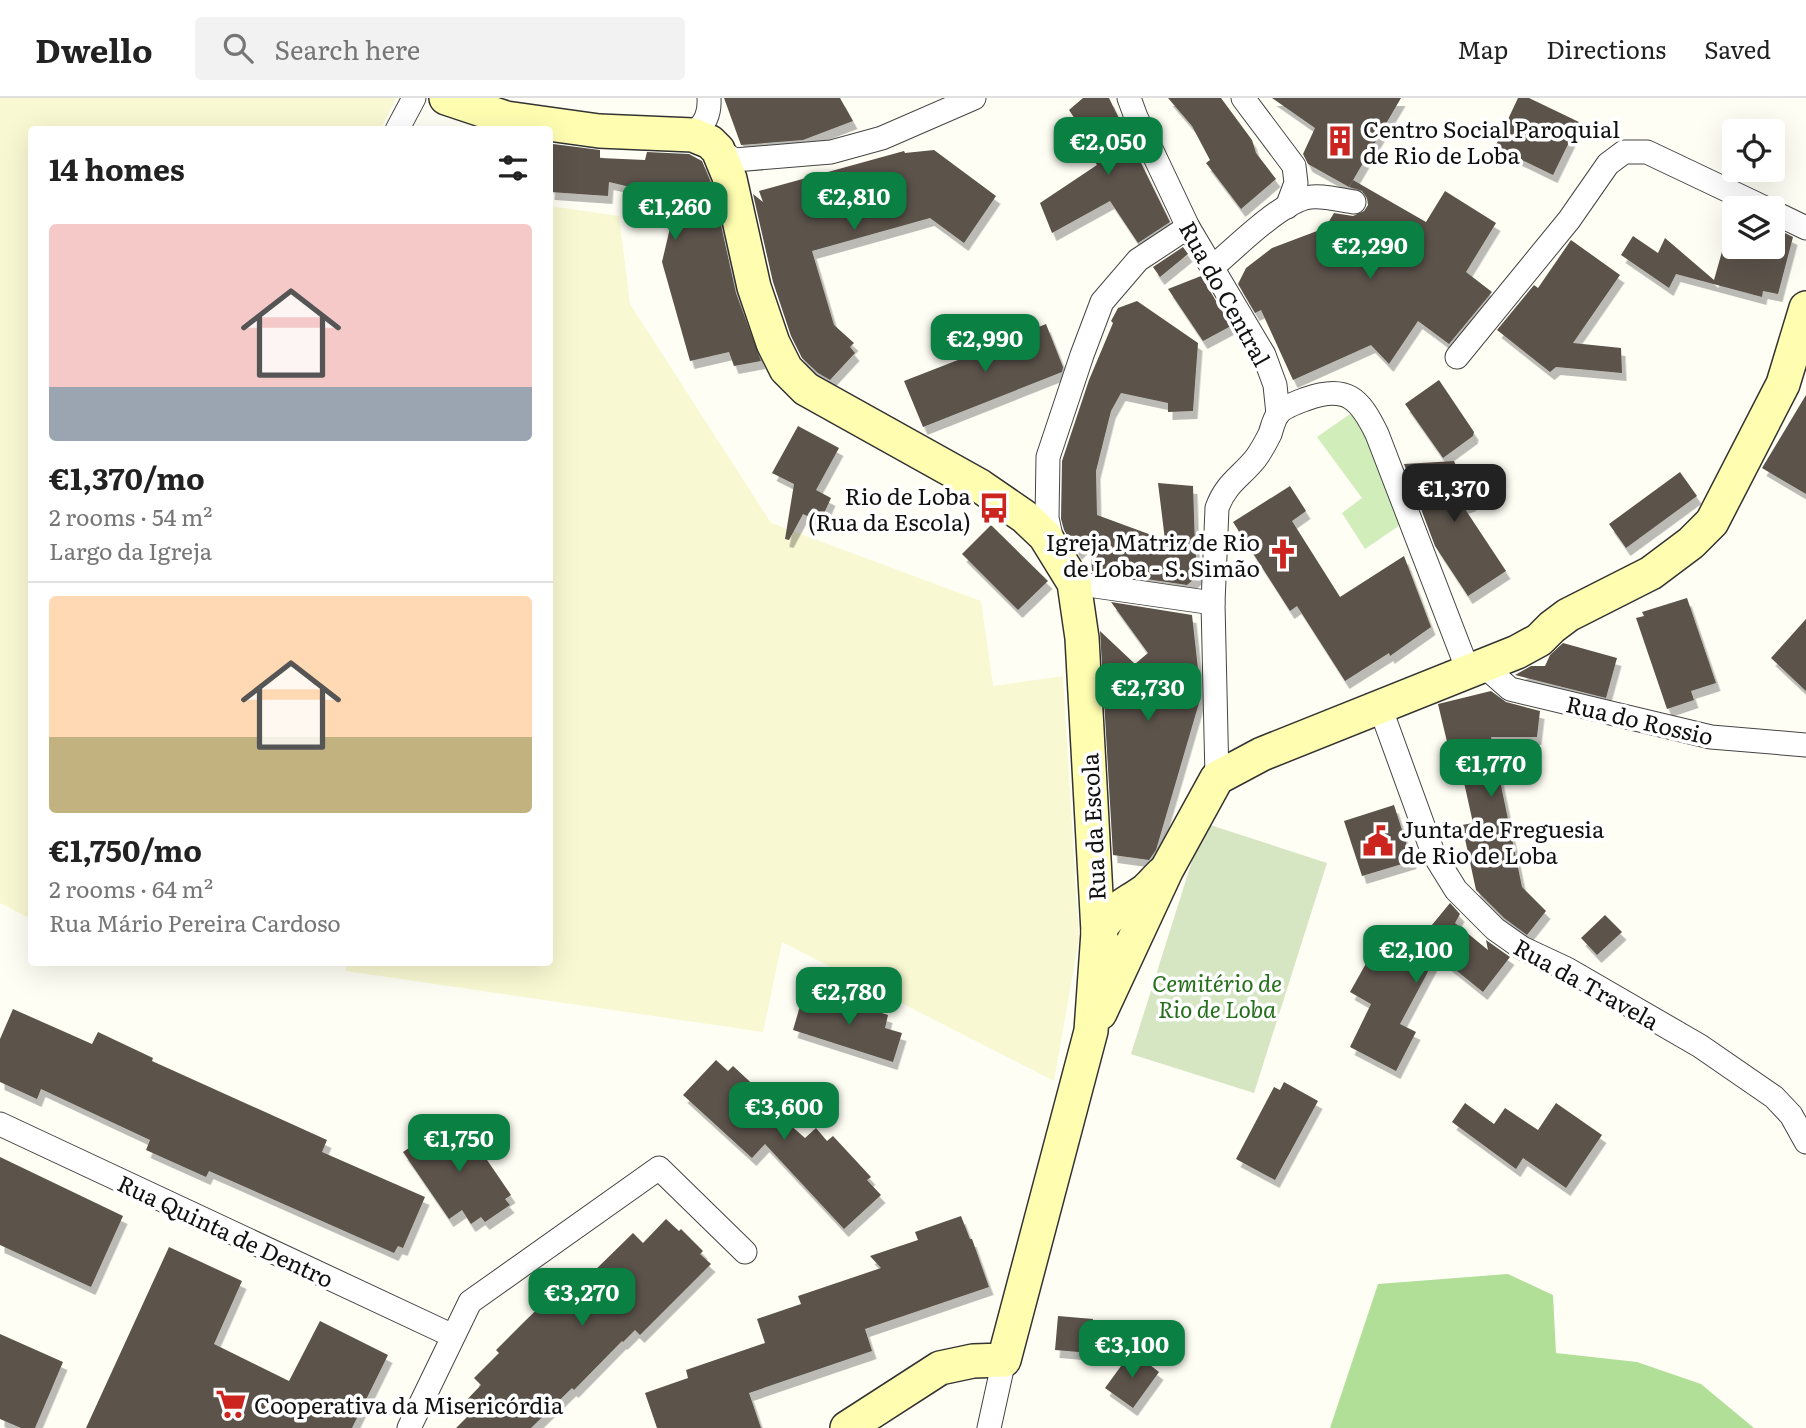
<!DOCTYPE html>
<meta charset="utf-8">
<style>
body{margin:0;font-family:Literata,serif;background:#f2f2f2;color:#222;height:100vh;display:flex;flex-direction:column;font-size:26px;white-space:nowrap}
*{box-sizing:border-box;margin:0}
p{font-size:23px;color:#767676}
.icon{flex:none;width:38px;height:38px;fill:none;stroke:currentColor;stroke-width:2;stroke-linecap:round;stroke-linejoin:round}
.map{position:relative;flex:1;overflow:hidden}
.sheet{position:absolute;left:28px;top:28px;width:525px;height:840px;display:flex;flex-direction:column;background:#fff;border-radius:7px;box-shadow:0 7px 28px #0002}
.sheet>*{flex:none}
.tools{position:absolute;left:1722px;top:21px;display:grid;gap:14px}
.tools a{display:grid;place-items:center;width:63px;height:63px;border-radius:7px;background:#fff;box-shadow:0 7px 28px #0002;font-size:35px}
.price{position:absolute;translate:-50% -60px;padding:0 16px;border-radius:14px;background:#0b8043;color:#fff;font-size:23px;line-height:46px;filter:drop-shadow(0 2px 4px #0008)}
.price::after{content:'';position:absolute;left:50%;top:42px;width:21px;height:16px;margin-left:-10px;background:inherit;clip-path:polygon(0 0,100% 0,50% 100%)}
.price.on{background:#222;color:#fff}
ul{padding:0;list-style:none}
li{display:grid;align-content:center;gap:14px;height:371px;padding:0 21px}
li+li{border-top:2px solid #e0e0e0}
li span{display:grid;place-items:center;height:217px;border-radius:7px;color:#555}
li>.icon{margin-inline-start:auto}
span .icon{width:126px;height:126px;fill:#fffc;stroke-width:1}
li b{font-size:30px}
h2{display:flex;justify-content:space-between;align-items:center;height:84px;padding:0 21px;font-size:30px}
header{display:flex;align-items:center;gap:42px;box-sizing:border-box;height:98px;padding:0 35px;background:#fff;border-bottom:2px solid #e0e0e0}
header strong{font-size:33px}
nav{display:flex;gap:38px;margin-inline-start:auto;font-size:24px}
.search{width:490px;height:63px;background:#f2f2f2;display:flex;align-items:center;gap:18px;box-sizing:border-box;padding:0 24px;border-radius:7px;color:#767676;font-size:26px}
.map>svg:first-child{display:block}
.farmland{fill:#f8f8d2}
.green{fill:#d1edba}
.forest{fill:#b2df98}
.cemetery{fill:#d6e5c2}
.building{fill:#5b534c;filter:url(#shadow)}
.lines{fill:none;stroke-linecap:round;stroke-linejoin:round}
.street-casing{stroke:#444;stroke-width:25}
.secondary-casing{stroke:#333;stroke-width:36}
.street{stroke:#fff;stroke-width:23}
.secondary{stroke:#fffdb0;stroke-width:33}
.labels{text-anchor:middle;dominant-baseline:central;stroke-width:7;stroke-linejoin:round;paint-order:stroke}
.poi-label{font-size:23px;fill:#111;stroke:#fff;text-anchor:start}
.street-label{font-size:23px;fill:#111;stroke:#fff}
.park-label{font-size:23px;font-style:italic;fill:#256f1b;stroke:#fff}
</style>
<header>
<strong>Dwello</strong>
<div class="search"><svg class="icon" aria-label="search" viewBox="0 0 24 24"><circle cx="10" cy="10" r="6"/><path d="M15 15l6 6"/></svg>Search here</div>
<nav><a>Map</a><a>Directions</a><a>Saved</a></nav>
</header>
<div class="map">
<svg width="1806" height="1330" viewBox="0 0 1806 1330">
<defs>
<filter id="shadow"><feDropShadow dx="4.5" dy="8" stdDeviation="0" flood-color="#0004"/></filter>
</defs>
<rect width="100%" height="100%" fill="#fffef5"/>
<!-- farmland -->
<g class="farmland">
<polygon points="0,0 396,0 381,31 32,32 31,821 0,805"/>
<polygon points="550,108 619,118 630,206 771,425 981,503 993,588 1063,578 1079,841 1054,983 782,844 763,934 346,873 346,865 550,864"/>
</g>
<!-- green -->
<polygon class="green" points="1350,316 1366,332 1403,425 1365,451 1342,415 1362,400 1317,339"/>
<!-- forest -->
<polygon class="forest" points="1508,1176 1553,1197 1556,1255 1637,1264 1701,1286 1754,1330 1330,1330 1378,1186"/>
<!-- cemetery -->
<polygon class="cemetery" points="1204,725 1327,765 1254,995 1131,956"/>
<!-- building -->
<g class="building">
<polygon points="724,0 840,0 853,23 803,42 741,47"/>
<polygon points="1083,0 1109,0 1170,124 1138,145 1110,103 1052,135 1040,105 1097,67 1085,45 1089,42 1069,12"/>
<polygon points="1168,0 1221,0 1252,42 1256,55 1276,81 1241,111 1206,65 1210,62 1192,28"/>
<polygon points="1272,0 1401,0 1349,89 1308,66 1303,56 1315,30"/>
<polygon points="1518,0 1529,0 1579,24 1553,77 1495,49"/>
<polygon points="553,46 600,52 600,60 645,62 647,54 689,56 702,63 712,87 736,195 761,263 734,268 729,254 690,263 662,164 677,100 609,84 608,98 550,94 551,70 550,70 550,57 552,57"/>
<polygon points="934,52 996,98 964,145 930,120 812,153 834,227 854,245 850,249 855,255 830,282 818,275 802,260 791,238 773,184 753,96 763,104 759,93 904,53 905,55"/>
<polygon points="1353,82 1426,124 1445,93 1496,125 1466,174 1492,194 1449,246 1418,223 1389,266 1371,247 1293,282 1261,212 1255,215 1238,186 1246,170 1272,150 1325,130 1334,115 1353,118 1364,113 1368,107 1367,100 1362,93 1349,89"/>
<polygon points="1734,111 1734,149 1773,149 1773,129 1793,139 1778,196 1763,193 1762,199 1676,176 1669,190 1621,157 1633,138 1658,155 1665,140 1714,182"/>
<polygon points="1571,142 1620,177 1573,245 1621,250 1622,275 1556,269 1550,274 1497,232 1534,187 1538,190"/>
<polygon points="1183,149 1188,156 1160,179 1153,169"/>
<polygon points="1201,178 1231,228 1203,243 1168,191"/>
<polygon points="1137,203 1198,245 1193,313 1168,314 1168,305 1121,295 1111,313 1096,373 1097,417 1165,442 1158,385 1193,388 1195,448 1198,478 1187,487 1092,473 1090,442 1077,454 1064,432 1061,421 1062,363 1089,282 1113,225 1111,223 1118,210"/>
<polygon points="1046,226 1063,269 1062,274 923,329 904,283 958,262 955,253 1013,231 1016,238"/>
<polygon points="1439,282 1474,334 1473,338 1443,360 1405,306"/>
<polygon points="1806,297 1806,396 1762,370"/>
<polygon points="798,328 839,350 816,392 831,400 820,424 803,416 789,442 785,441 794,386 772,375"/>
<polygon points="1454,363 1472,405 1463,408 1506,473 1468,498 1435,448 1404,366"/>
<polygon points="1680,374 1697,398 1626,450 1609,426"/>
<polygon points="1290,388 1306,413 1292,423 1340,499 1404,458 1431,529 1390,558 1389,555 1345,583 1297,508 1290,513 1233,424"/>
<polygon points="991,427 1048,483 1018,512 962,456"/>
<polygon points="1687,500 1716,585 1691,593 1694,602 1667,611 1636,520 1644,518 1642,514"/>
<polygon points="1111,504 1192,517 1201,598 1156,752 1149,762 1113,757 1100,533 1135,566 1148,555"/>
<polygon points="1806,521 1806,593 1771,560"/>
<polygon points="1563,545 1617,560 1606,600 1515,577 1531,568 1545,568 1550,557"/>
<polygon points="1491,593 1506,604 1540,613 1537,639 1491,639 1522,789 1546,813 1527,837 1504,820 1476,792 1462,727 1473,725 1461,671 1454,673 1438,606"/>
<polygon points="1394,707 1412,763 1362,778 1344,723"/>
<polygon points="1450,805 1460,816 1455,825 1488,852 1486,842 1510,859 1483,894 1437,857 1400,926 1416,934 1396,973 1350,949 1371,906 1350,894 1373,853 1399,867"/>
<polygon points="1605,817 1622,834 1597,857 1581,840"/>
<polygon points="816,894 888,917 885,930 902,935 893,964 793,932 800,908 811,911"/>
<polygon points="13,911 92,946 98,934 153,960 152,963 327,1042 322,1054 425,1099 403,1150 398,1148 394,1155 209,1073 206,1079 146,1052 150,1042 41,991 37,1001 0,984 0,941"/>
<polygon points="716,962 728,973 733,968 774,1006 771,1010 805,1040 816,1030 827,1043 833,1038 871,1079 867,1082 881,1097 844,1131 765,1046 752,1060 683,997"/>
<polygon points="1284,984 1318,1003 1275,1082 1236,1061 1274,989 1280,992"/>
<polygon points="1465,1005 1494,1026 1505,1010 1538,1032 1556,1005 1602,1037 1566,1090 1523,1060 1516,1071 1452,1024"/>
<polygon points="461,1024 511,1097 505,1101 510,1107 485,1124 481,1119 471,1126 462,1112 449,1121 403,1054 443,1027 447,1033"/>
<polygon points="0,1059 123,1118 91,1189 0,1147"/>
<polygon points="961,1118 970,1141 972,1141 989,1189 865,1231 872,1253 749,1295 761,1330 657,1330 645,1295 688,1280 686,1272 765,1245 757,1221 801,1206 798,1198 881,1170 870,1158 918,1142 915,1134"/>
<polygon points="666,1121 679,1133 681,1131 703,1153 700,1156 711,1166 640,1237 635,1232 623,1244 622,1243 574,1292 572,1290 531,1330 456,1330 469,1317 460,1309 481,1287 474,1280 499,1255 496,1252 526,1222 578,1172 586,1181 633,1135 643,1145"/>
<polygon points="169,1149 242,1183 214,1246 289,1283 320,1223 388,1257 352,1330 86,1330"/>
<polygon points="1058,1218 1093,1221 1090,1255 1055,1252"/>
<polygon points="0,1236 63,1264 35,1330 21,1330 0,1321"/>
<polygon points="1132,1253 1159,1274 1133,1310 1105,1290"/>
</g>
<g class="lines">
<!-- street casing -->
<g class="street-casing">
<g id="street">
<polyline points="1129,0 1136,19 1188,129 1264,257 1275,287 1278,316"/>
<polyline points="1243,0 1294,68 1296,85 1287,109"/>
<polyline points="397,32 414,0"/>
<path d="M693,37C705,25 710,17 709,0"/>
<polyline points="718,52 735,62 831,54 882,40 974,0"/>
<polyline points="1773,114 1806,130"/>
<path d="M1213,169C1235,150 1277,108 1305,100C1319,96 1339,102 1354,104"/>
<polyline points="1457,259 1569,122 1608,66 1624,54 1647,54 1765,110"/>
<polyline points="1053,447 1047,420 1048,359 1082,257 1102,204 1138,162 1188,129"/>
<polyline points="1074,485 1213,505"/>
<polyline points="1484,568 1510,591 1711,639 1806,647"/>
<polyline points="1380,609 1433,755 1456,792 1495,831 1522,850 1567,871 1700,948 1774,999 1791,1017 1806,1044"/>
<path d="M1217,680L1213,505L1217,410C1226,385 1241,379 1256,360C1261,353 1266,344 1270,336C1272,330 1274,321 1278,316C1283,309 1298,304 1306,301C1347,286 1360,301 1377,336L1469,575"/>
<polyline points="0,1026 453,1238"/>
<polyline points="409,1330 470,1204 659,1070 745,1154"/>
<polyline points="989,1330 1004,1262"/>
</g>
</g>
<!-- secondary casing -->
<g class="secondary-casing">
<g id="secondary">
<polyline points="446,0 506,20 599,33 693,37 710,44 718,52 730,81 754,189 773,245 786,271 806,291 980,388 1025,419 1045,438 1074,485 1082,540 1098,834 1091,933 1004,1262 973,1263 940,1270 847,1330"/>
<path d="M1103,845L1098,834C1115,808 1124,808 1146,792C1152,787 1157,780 1163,775"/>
<polyline points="1100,915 1167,771 1217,680 1262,656 1517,554 1539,542 1552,529 1568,517 1651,475 1691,445 1712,424 1783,286 1806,210"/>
</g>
</g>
<!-- street -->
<use href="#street" class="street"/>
<!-- secondary -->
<use href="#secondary" class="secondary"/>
</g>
<!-- icons -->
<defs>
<g id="building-bare" transform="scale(2.415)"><path d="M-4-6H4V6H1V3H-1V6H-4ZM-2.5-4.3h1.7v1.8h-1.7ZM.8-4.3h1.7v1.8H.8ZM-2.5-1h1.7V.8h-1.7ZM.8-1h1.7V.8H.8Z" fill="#cc241e" stroke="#fff" stroke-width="2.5" paint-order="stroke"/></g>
<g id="bus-bare" transform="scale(2.415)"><path d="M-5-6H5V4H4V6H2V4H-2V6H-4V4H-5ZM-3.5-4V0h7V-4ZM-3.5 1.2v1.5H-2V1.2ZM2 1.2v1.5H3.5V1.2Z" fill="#cc241e" stroke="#fff" stroke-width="2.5" paint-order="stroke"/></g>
<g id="church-bare" transform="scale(2.415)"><path d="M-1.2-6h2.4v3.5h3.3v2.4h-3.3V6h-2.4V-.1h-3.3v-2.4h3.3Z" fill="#cc241e" stroke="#fff" stroke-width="2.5" paint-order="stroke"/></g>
<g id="civic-bare" transform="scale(2.415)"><path d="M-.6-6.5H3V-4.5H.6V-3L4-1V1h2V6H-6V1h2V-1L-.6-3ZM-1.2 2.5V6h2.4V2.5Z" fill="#cc241e" stroke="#fff" stroke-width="2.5" paint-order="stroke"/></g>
<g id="supermarket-bare" transform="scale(2.415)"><path d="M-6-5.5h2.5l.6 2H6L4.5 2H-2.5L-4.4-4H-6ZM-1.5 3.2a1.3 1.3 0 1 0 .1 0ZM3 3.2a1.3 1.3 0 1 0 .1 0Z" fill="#cc241e" stroke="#fff" stroke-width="2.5" paint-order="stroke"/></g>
</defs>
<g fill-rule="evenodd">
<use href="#building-bare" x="1340" y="43"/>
<use href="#bus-bare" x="994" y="410"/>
<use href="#church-bare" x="1283" y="456"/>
<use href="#civic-bare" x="1378" y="743"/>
<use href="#supermarket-bare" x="231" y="1306"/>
</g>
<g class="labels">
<!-- poi labels -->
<g class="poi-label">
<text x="1363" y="30">Centro Social Paroquial<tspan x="1363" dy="26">de Rio de Loba</tspan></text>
<text x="971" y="397" text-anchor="end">Rio de Loba<tspan x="971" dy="26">(Rua da Escola)</tspan></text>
<text x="1260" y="443" text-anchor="end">Igreja Matriz de Rio<tspan x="1260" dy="26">de Loba - S. Simão</tspan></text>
<text x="1401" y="730">Junta de Freguesia<tspan x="1401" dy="26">de Rio de Loba</tspan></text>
<text x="254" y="1306">Cooperativa da Misericórdia</text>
</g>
<!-- street labels -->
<g class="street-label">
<text transform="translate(1226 195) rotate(61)">Rua do Central</text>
<text transform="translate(1640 621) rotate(13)">Rua do Rossio</text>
<text transform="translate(1092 729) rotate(-93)">Rua da Escola</text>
<text transform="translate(1587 885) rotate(29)">Rua da Travela</text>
<text transform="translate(226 1132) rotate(25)">Rua Quinta de Dentro</text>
</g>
<!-- park labels -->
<g class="park-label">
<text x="1217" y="884">Cemitério de<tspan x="1217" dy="26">Rio de Loba</tspan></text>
</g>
</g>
</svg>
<div class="tools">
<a><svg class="icon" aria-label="locate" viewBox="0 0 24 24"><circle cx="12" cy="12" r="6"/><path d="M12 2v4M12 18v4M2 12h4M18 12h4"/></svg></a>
<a><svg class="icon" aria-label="layers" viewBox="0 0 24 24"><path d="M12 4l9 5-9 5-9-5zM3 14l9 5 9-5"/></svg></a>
</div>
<b class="price" style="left:1108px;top:79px">€2,050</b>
<b class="price" style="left:854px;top:134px">€2,810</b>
<b class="price" style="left:675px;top:144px">€1,260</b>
<b class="price" style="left:1370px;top:183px">€2,290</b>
<b class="price" style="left:985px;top:276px">€2,990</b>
<b class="price on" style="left:1454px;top:426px">€1,370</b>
<b class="price" style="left:1148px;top:625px">€2,730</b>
<b class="price" style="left:1491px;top:701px">€1,770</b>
<b class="price" style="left:1416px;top:887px">€2,100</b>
<b class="price" style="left:849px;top:929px">€2,780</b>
<b class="price" style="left:784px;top:1044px">€3,600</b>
<b class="price" style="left:459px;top:1076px">€1,750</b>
<b class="price" style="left:582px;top:1230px">€3,270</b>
<b class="price" style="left:1132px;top:1282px">€3,100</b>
<section class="sheet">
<h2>14 homes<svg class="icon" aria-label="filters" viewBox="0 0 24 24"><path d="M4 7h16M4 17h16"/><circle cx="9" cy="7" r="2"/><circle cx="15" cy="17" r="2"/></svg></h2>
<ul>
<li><span style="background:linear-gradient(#f6c9c9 75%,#9aa5b1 0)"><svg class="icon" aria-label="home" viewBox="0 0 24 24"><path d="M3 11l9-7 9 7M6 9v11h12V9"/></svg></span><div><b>€1,370/mo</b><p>2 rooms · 54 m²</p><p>Largo da Igreja</p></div></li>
<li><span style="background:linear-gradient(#ffd9b3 65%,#c2b280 0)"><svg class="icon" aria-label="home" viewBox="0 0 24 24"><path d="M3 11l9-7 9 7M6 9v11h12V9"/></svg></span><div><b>€1,750/mo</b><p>2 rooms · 64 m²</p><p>Rua Mário Pereira Cardoso</p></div></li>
</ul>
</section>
</div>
